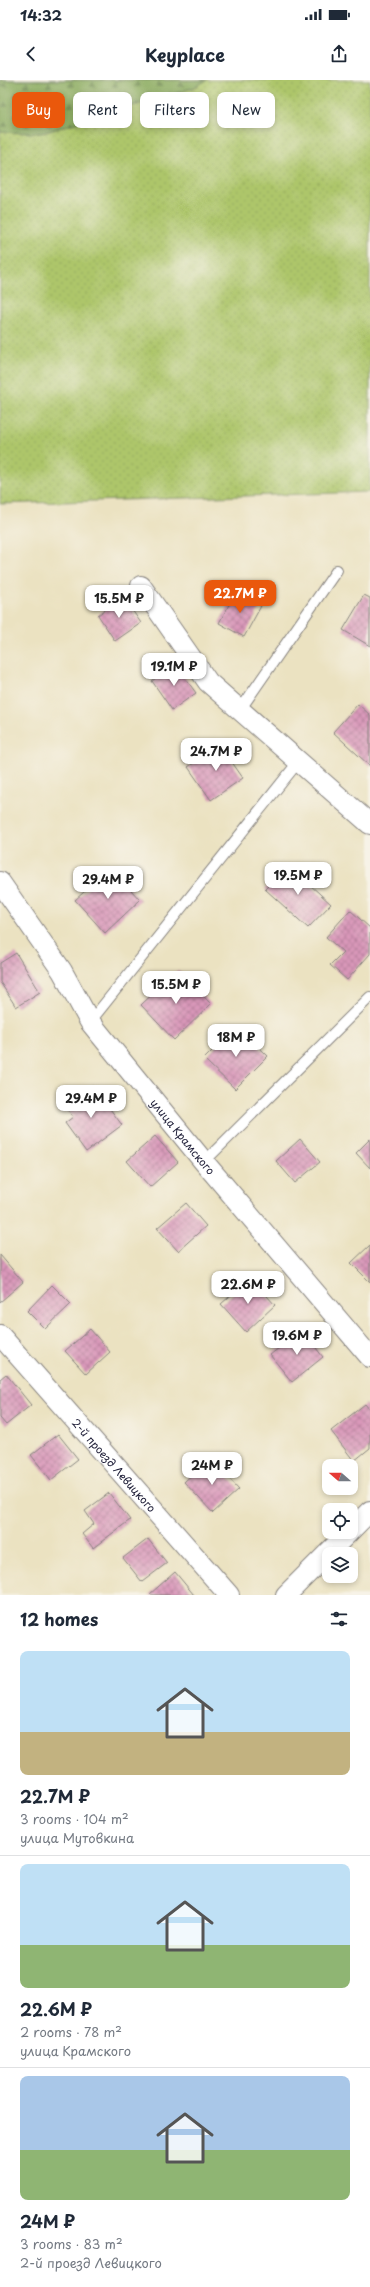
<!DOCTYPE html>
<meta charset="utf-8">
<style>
body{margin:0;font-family:"Playpen Sans",sans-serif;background:#f6f6f7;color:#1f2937;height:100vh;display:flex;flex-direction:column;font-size:15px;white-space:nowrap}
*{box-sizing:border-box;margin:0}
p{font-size:13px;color:#747a83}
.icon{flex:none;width:22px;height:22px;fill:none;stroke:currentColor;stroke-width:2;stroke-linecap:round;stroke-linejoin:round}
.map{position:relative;height:1515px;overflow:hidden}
.sheet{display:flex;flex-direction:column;background:#fff;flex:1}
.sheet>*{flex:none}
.top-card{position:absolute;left:12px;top:12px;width:346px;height:36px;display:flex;gap:8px}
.needle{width:26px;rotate:290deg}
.tools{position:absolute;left:322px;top:1379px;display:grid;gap:8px}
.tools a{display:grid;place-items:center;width:36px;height:36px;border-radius:8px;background:#fff;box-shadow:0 2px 6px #0003;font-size:20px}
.price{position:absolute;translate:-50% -34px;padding:0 9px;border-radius:8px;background:#fff;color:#222;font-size:13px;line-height:26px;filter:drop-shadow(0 1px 2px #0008)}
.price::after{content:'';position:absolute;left:50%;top:24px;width:12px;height:9px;margin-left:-6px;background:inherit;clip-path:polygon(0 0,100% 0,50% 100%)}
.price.selected{background:#ea580c;color:#fff}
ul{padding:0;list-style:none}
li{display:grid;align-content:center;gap:8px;height:212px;padding:0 20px}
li+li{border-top:1px solid #e0e1e3}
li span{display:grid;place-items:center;height:124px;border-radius:8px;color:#555}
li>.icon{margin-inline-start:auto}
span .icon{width:72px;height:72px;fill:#fffc;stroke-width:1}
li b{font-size:17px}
h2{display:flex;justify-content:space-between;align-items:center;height:48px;padding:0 20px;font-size:17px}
.chip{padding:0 14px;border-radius:8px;background:#fff;box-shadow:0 2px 6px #0003;font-size:14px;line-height:36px}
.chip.selected{background:#ea580c;color:#fff}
.status{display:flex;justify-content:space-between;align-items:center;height:28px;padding:0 20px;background:#fff;direction:ltr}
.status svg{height:11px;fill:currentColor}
header{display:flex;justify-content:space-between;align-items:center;height:52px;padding:0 20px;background:#fff;font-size:18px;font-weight:700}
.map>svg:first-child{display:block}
.grass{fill:url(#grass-dots);stroke:#687453}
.forest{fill:url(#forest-firs);stroke:#56664d}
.building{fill:url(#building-cross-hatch)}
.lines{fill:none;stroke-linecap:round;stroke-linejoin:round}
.service-casing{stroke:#86827e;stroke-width:12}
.minor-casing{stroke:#86827e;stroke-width:22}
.service{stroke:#fff;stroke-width:10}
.minor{stroke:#fff;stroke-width:20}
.labels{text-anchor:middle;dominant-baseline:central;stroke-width:3;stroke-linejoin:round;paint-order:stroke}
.street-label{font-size:11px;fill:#22223b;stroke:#f7f3e8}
</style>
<div class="status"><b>14:32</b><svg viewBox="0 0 49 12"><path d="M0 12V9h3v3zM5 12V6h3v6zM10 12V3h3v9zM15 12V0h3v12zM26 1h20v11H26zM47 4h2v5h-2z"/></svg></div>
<header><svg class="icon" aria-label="back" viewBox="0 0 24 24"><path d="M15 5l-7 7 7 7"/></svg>Keyplace<svg class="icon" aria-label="share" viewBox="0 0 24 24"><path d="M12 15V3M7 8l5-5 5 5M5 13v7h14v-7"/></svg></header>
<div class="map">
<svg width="370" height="1515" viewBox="0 0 370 1515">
<defs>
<pattern id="grass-dots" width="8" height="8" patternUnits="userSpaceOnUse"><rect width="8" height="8" fill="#adc66b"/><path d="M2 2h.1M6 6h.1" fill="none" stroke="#95aa5e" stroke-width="1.8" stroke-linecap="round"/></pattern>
<pattern id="forest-firs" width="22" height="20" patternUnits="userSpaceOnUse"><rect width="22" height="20" fill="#8aab5f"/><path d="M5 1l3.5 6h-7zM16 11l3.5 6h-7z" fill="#708b50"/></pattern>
<pattern id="building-cross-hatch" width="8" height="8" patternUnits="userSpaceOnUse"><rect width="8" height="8" fill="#d997b9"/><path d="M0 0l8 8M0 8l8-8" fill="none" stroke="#b07b98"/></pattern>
</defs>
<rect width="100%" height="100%" fill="#f7f3e8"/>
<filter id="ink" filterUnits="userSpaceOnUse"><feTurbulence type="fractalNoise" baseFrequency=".025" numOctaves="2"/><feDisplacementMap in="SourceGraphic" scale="8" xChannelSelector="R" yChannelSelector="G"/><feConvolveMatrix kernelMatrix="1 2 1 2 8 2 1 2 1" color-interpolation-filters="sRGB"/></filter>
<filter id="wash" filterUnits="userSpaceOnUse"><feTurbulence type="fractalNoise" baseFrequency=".012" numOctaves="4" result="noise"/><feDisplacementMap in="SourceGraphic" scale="16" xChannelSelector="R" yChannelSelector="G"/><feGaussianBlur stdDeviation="0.9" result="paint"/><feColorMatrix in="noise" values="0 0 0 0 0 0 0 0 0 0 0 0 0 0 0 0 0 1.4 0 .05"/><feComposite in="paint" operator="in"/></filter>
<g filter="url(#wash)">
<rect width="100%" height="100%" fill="#ebe2c1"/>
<!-- grass -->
<polygon class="grass" points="0,0 370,0 370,412 0,424"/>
<!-- forest -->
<polygon class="forest" points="0,0 207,0 193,8 42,53 0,52"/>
<g id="blocks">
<!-- building -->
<g class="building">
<polygon points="236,512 261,526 244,557 219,543"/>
<polygon points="364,515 370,518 370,566 343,550"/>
<polygon points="123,517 141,543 115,561 98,535"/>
<polygon points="175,584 196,613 172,630 152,601"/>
<polygon points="358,624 370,635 370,686 333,652"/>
<polygon points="220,665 243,698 211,720 188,687"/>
<polygon points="288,785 331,824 308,848 265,809"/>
<polygon points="111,788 140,820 105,853 75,820"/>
<polygon points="350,830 370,848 370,874 347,900 330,885 343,872 326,857"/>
<polygon points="16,873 40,912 16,927 0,902 0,883"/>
<polygon points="178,890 211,924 174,960 141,925"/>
<polygon points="237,946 268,976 235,1009 204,979"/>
<polygon points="93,1006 122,1045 86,1072 65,1043 73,1037 65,1026"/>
<polygon points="155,1056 178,1082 150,1107 127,1081"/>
<polygon points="300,1059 320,1082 295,1103 276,1081"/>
<polygon points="370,1059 370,1088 356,1073"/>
<polygon points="186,1123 206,1146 178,1171 157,1148"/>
<polygon points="370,1165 370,1202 351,1183"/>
<polygon points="0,1175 23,1202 0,1222"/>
<polygon points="251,1198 275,1225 246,1252 221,1224"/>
<polygon points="52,1205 71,1224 45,1249 27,1231"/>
<polygon points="90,1249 110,1272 86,1294 65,1271"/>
<polygon points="302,1250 323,1277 292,1302 270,1275"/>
<polygon points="6,1294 31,1325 6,1345 0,1338 0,1299"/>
<polygon points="365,1324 370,1330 370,1368 354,1381 331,1351"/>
<polygon points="58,1354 78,1379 51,1400 31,1375"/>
<polygon points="210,1378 239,1409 213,1433 184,1402"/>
<polygon points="109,1413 130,1440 93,1468 82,1454 94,1444 85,1431"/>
<polygon points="148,1459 167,1483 142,1502 123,1478"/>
<polygon points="175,1492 194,1515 151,1515 150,1514"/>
</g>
</g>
</g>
<g filter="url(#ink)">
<use href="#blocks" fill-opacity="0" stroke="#86827e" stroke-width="1"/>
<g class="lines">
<!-- service casing -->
<g class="service-casing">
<g id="service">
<polyline points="240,630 337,490"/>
<polyline points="90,942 299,681"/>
<polyline points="204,1082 370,917"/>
</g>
</g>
<!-- minor casing -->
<g class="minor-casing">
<g id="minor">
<polyline points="141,506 208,602 370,744"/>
<path id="s1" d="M0,802L62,891L90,942L204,1082L370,1277"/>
<path id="s2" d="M0,1255L229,1515"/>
<polyline points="351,1450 370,1431"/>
<polyline points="286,1515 349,1452"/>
</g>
</g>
<!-- service -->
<use href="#service" class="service"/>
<!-- minor -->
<use href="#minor" class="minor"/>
</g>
</g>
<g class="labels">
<!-- street labels -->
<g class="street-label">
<text stroke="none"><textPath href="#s1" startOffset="314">улица Крамского</textPath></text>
<text stroke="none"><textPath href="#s2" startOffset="173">2-й проезд Левицкого</textPath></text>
</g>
</g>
</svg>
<div class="tools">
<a><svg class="needle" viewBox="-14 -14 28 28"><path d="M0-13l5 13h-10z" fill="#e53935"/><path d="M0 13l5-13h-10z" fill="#747a83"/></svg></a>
<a><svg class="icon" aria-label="locate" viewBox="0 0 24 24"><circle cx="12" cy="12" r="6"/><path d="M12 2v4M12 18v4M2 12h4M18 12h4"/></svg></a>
<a><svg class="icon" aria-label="layers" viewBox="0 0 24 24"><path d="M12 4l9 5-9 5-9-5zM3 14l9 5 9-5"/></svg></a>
</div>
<b class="price selected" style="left:240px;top:534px">22.7M ₽</b>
<b class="price" style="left:119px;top:539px">15.5M ₽</b>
<b class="price" style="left:174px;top:607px">19.1M ₽</b>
<b class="price" style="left:216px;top:692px">24.7M ₽</b>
<b class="price" style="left:298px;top:816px">19.5M ₽</b>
<b class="price" style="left:108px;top:820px">29.4M ₽</b>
<b class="price" style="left:176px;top:925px">15.5M ₽</b>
<b class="price" style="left:236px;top:978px">18M ₽</b>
<b class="price" style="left:91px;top:1039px">29.4M ₽</b>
<b class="price" style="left:248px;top:1225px">22.6M ₽</b>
<b class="price" style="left:297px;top:1276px">19.6M ₽</b>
<b class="price" style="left:212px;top:1406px">24M ₽</b>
<div class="top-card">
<a class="chip selected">Buy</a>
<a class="chip">Rent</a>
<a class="chip">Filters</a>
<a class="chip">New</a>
</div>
</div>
<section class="sheet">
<h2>12 homes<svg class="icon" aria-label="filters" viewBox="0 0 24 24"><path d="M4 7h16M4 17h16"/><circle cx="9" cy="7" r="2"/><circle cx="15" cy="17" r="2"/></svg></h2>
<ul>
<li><span style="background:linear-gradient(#bfe0f5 65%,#c2b280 0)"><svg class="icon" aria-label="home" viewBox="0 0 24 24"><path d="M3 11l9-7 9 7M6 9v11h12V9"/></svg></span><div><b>22.7M ₽</b><p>3 rooms · 104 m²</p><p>улица Мутовкина</p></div></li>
<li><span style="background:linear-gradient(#bfe0f5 65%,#8fb573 0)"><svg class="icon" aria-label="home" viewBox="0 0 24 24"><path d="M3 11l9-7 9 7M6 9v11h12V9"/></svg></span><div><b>22.6M ₽</b><p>2 rooms · 78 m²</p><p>улица Крамского</p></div></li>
<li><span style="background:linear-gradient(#a9c7e8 60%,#8fb573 0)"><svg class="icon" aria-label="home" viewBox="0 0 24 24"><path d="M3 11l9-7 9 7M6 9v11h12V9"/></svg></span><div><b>24M ₽</b><p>3 rooms · 83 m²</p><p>2-й проезд Левицкого</p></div></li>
</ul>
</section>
